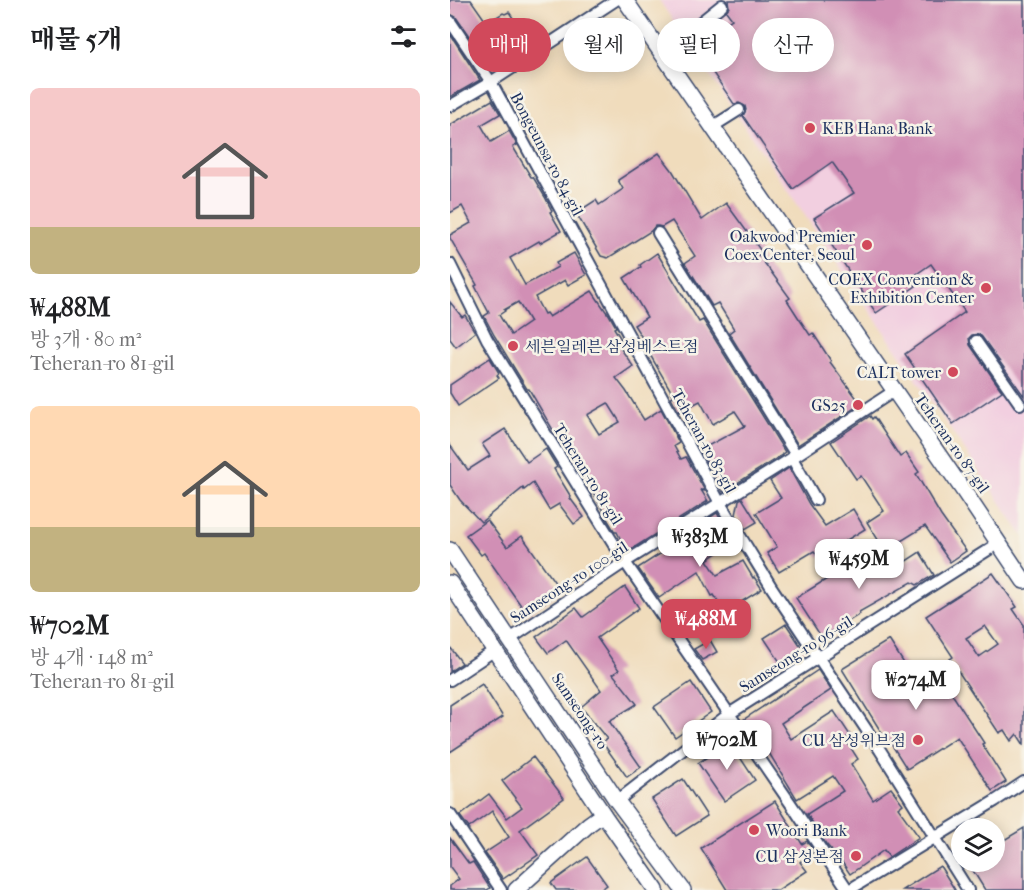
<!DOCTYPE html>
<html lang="ko">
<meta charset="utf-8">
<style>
body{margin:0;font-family:"IM FELL French Canon","Noto Serif KR",serif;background:#f2f2f2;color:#202124;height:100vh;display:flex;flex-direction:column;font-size:22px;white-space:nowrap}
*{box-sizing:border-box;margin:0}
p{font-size:20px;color:#757577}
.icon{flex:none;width:33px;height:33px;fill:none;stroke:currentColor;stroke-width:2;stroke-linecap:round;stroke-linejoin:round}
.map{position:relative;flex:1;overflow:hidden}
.details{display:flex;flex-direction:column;background:#fff;width:450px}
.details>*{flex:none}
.banner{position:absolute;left:18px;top:18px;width:465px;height:54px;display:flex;gap:12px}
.controls{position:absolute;left:501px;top:818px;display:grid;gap:12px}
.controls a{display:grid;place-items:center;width:54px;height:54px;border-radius:50%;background:#fff;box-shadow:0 3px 15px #0003;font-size:30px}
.price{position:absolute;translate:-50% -51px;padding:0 14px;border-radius:12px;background:#fff;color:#222;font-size:20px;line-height:39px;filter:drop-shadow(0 2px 3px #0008)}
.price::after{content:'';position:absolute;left:50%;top:36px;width:18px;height:14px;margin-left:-9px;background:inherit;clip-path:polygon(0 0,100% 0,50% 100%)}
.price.on{background:#d1495b;color:#fff}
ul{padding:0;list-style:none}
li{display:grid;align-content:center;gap:12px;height:318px;padding:0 30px}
li span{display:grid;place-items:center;height:186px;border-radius:9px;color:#555}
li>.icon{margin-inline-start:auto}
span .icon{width:108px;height:108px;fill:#fffc;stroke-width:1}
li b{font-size:26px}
h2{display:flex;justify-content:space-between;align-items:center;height:72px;padding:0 30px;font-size:26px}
.chip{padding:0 21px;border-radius:27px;background:#fff;box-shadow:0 3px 15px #0003;font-size:21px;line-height:54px}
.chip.on{background:#d1495b;color:#fff}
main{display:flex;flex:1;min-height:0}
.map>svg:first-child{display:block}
.built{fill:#f2cfe0}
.building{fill:#d18fb5;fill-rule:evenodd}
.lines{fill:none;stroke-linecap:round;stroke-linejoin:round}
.street-casing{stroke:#3b496c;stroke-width:14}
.secondary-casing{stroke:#3b496c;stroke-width:18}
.street{stroke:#fff;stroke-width:10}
.secondary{stroke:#fff;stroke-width:15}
.poi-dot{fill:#d1495b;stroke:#f7f3e8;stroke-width:2}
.labels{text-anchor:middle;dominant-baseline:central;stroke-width:5;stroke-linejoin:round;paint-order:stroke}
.poi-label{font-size:16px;fill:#1b2f5e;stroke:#f7f3e8;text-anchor:end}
.street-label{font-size:16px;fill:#1b2f5e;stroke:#f7f3e8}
</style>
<main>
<section class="details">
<h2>매물 5개<svg class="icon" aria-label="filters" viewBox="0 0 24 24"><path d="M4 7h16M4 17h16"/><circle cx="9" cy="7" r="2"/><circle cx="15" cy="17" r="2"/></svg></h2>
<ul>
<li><span style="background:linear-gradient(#f6c9c9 75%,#c2b280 0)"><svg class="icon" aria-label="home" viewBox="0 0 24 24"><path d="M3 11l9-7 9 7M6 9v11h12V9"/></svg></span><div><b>₩488M</b><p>방 3개 · 80 m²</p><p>Teheran-ro 81-gil</p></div></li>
<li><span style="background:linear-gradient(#ffd9b3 65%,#c2b280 0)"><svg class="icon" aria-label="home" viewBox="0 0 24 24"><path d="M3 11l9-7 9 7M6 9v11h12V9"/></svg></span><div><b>₩702M</b><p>방 4개 · 148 m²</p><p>Teheran-ro 81-gil</p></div></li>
</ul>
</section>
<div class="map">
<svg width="574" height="890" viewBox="0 0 574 890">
<rect width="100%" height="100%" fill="#f7f3e8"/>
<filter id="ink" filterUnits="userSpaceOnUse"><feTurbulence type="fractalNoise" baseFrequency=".0167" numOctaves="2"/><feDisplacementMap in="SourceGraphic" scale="12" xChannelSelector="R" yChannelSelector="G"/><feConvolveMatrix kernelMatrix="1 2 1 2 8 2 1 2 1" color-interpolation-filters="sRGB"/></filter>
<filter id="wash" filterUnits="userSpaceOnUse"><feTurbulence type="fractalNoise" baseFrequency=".008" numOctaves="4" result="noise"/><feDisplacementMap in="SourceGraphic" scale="24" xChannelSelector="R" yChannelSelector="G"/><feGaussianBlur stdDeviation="1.35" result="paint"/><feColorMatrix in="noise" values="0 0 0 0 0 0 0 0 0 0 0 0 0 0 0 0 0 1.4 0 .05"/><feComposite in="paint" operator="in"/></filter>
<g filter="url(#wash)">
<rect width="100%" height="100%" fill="#f0dcbc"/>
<!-- built -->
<polygon class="built" points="209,0 574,0 574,537 415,304"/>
<g id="blocks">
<!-- building -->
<g class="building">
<polygon points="0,0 21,0 37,23 53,13 55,14 59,12 81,45 72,51 70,48 45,65 47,68 41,68 6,17 0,14"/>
<polygon points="278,0 574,0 574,396 532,337 529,334 522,335 519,338 520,345 552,391 503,424 455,354 515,312 481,264 461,278 466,286 426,313 364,218 404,193 382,162 343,189 293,116 296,110 295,106 289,103 284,104 244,45 282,19 276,11 279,7"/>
<polygon points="0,34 30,80 0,97"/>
<path d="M42,100L50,114L31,125L41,142L59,131L67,145L63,147L81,177H83L95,197L102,211L100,212L111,231L90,243L89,241L60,258L75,285L108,267L106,263L124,253L136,275L118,285L115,280L85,297L94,314L96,313L99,317L142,291L157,313H158L166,327L164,328L171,339L166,342L183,366L166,378L176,391L194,420L211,409L229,443L224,446L231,459L236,457L255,491L251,490L258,501L177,552L167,532H165L153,512L154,511L133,475L122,457L120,459L79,389H77L44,335L34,316L39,313L25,286L27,285L0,238V235L21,223L12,206L0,213V125ZM68,302L80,322L61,335L49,315L55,311L54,310ZM158,403L170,422L149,434L137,415Z"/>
<polygon points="209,153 222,170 252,220 276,203 311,251 308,254 340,298 337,300 348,317 360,335 363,333 381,361 380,362 411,404 348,445 279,333 284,329 268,303 262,306 235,263 245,256 222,221 212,227 208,226 205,226 201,231 158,258 151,256 126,213 146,200 149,205 173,189 168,180"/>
<polygon points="207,253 249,322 253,320 335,452 332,454 332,455 273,492 250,450 295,426 285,411 263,424 250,401 229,412 221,397 224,396 199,353 201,352 184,325 197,317 174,278 191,267 190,265"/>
<polygon points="0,302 12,317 15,315 25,332 6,347 0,339"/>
<polygon points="40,358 49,373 47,375 49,378 8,406 0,393 0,385"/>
<polygon points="420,416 422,419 424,417 450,457 456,453 469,472 466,474 491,516 516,551 500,562 475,526 435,551 417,522 434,511 411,476 406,479 381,442"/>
<polygon points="55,429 77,462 96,449 107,467 104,469 121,497 120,498 134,517 124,524 109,504 99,510 83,483 74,490 73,488 31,522 10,500 0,485 0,445 18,470 40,456 32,444"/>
<polygon points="339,468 359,504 375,526 403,509 415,529 369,557 364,551 329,572 317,553 327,547 306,513 331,498 320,481"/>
<polygon points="292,498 307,522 295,529 286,515 289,500"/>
<polygon points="267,513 277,529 263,538 272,550 257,560 267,575 293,561 303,578 304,577 312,589 275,612 264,595 262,596 249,571 209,598 188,568 224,545 222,542 239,531 243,538 259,528 255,521"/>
<polygon points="37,520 57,547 72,536 111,591 77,614 34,553 31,555 16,535"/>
<polygon points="429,550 441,571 470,552 484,575 467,585 462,582 409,612 410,614 372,638 346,598 385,574"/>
<path d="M543,573L567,607L563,609L574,625V745L567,734L561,741L554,730L549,733L500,659L503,657L476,616ZM535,626L548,644L529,657L516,638Z"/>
<polygon points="175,587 189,608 147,638 169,670 163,674 187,704 159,721 191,767 177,777 152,742 157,739 131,707 151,690 116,640 98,653 86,637 126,608 133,617"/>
<polygon points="336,624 354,651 332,665 314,638"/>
<polygon points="260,640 267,652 252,660 244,649"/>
<polygon points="439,640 469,687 489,674 534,743 532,744 556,782 542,791 507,737 457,769 435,734 433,735 392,669"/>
<polygon points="0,647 12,663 0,671"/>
<polygon points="368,670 381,690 331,723 341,739 384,711 400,735 395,739 408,759 401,764 423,800 441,788 453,804 448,808 469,837 439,857 434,850 400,874 385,852 384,853 376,844 357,814 393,791 383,776 347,799 310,738 307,740 293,720"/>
<polygon points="241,682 261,712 225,737 204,707"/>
<polygon points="32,684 53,717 0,752 0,705"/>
<polygon points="280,742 305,780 274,801 248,763"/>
<polygon points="83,757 114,798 70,830 88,855 53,879 35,853 59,837 42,811 19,828 10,816 39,794 57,818 72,807 52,781"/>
<polygon points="233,779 257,816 226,836 202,799"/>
<polygon points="325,801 352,844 357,841 364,852 350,862 357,871 328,890 277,890 251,848"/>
<polygon points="574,828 574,890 535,890 517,861 544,861 544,846"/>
<polygon points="0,838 19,864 23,862 40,888 37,890 0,890 0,886 9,879 0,867"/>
<polygon points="137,857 157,885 150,890 106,890 101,883"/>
<polygon points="490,866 505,890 452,890"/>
</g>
</g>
</g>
<g filter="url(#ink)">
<use href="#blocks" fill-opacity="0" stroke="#3b496c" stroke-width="1.5"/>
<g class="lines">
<!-- street casing -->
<g class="street-casing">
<g id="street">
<polyline points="0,21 41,82 270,503 322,588 430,750 518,890"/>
<polyline points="212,53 272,5"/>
<polyline points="0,106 41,82 166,0"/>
<polyline points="262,127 289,110"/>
<polyline points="208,233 346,455"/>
<polyline points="0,264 37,339 175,562 343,807 398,890"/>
<polyline points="526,341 570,404"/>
<polyline points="342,458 366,500"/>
<polyline points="60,639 175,562 342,458 444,391"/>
<polyline points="0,680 45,650"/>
<polyline points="167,801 279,714 549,543"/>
<polyline points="0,814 51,890"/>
<polyline points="399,890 545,801 574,782"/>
</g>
</g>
<!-- secondary casing -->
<g class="secondary-casing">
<g id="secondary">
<polyline points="175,0 513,490 574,581"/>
<polyline points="0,550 167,801 233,890"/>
<polyline points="0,583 153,814 206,890"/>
<polyline points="66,890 139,824 153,814"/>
</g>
</g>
<!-- street -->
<use href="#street" class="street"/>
<!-- secondary -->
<use href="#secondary" class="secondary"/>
</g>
</g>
<!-- markers -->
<g class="poi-dot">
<circle cx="360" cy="128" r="6"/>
<circle cx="417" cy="245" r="6"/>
<circle cx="536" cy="288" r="6"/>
<circle cx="63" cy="346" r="6"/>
<circle cx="503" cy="372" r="6"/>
<circle cx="408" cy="405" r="6"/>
<circle cx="468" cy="740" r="6"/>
<circle cx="304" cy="830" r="6"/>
<circle cx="406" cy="856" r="6"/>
</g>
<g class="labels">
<!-- poi labels -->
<g class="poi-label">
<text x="372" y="128" text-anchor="start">KEB Hana Bank</text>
<text x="405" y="236">Oakwood Premier<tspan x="405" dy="18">Coex Center, Seoul</tspan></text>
<text x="524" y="279">COEX Convention &amp;<tspan x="524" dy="18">Exhibition Center</tspan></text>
<text x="75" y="346" text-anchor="start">세븐일레븐 삼성베스트점</text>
<text x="491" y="372">CALT tower</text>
<text x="396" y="405">GS25</text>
<text x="456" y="740">CU 삼성위브점</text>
<text x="316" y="830" text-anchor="start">Woori Bank</text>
<text x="394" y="856">CU 삼성본점</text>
</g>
<!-- street labels -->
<g class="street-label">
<text transform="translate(97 154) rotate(62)">Bongeunsa-ro 84-gil</text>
<text transform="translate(254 441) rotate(61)">Teheran-ro 83-gil</text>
<text transform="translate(502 443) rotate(55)">Teheran-ro 87-gil</text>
<text transform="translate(138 474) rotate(58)">Teheran-ro 81-gil</text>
<text transform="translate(119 582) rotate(-33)">Samseong-ro 100-gil</text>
<text transform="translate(346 654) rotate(-32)">Samseong-ro 96-gil</text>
<text transform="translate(130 711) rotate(56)">Samseong-ro</text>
</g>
</g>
</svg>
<div class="controls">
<a><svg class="icon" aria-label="layers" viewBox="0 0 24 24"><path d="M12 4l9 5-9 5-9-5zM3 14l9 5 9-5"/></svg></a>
</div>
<b class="price" style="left:250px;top:568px">₩383M</b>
<b class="price" style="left:409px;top:590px">₩459M</b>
<b class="price on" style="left:256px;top:650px">₩488M</b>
<b class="price" style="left:466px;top:711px">₩274M</b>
<b class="price" style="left:277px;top:771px">₩702M</b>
<div class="banner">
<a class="chip on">매매</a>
<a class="chip">월세</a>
<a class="chip">필터</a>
<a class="chip">신규</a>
</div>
</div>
</main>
